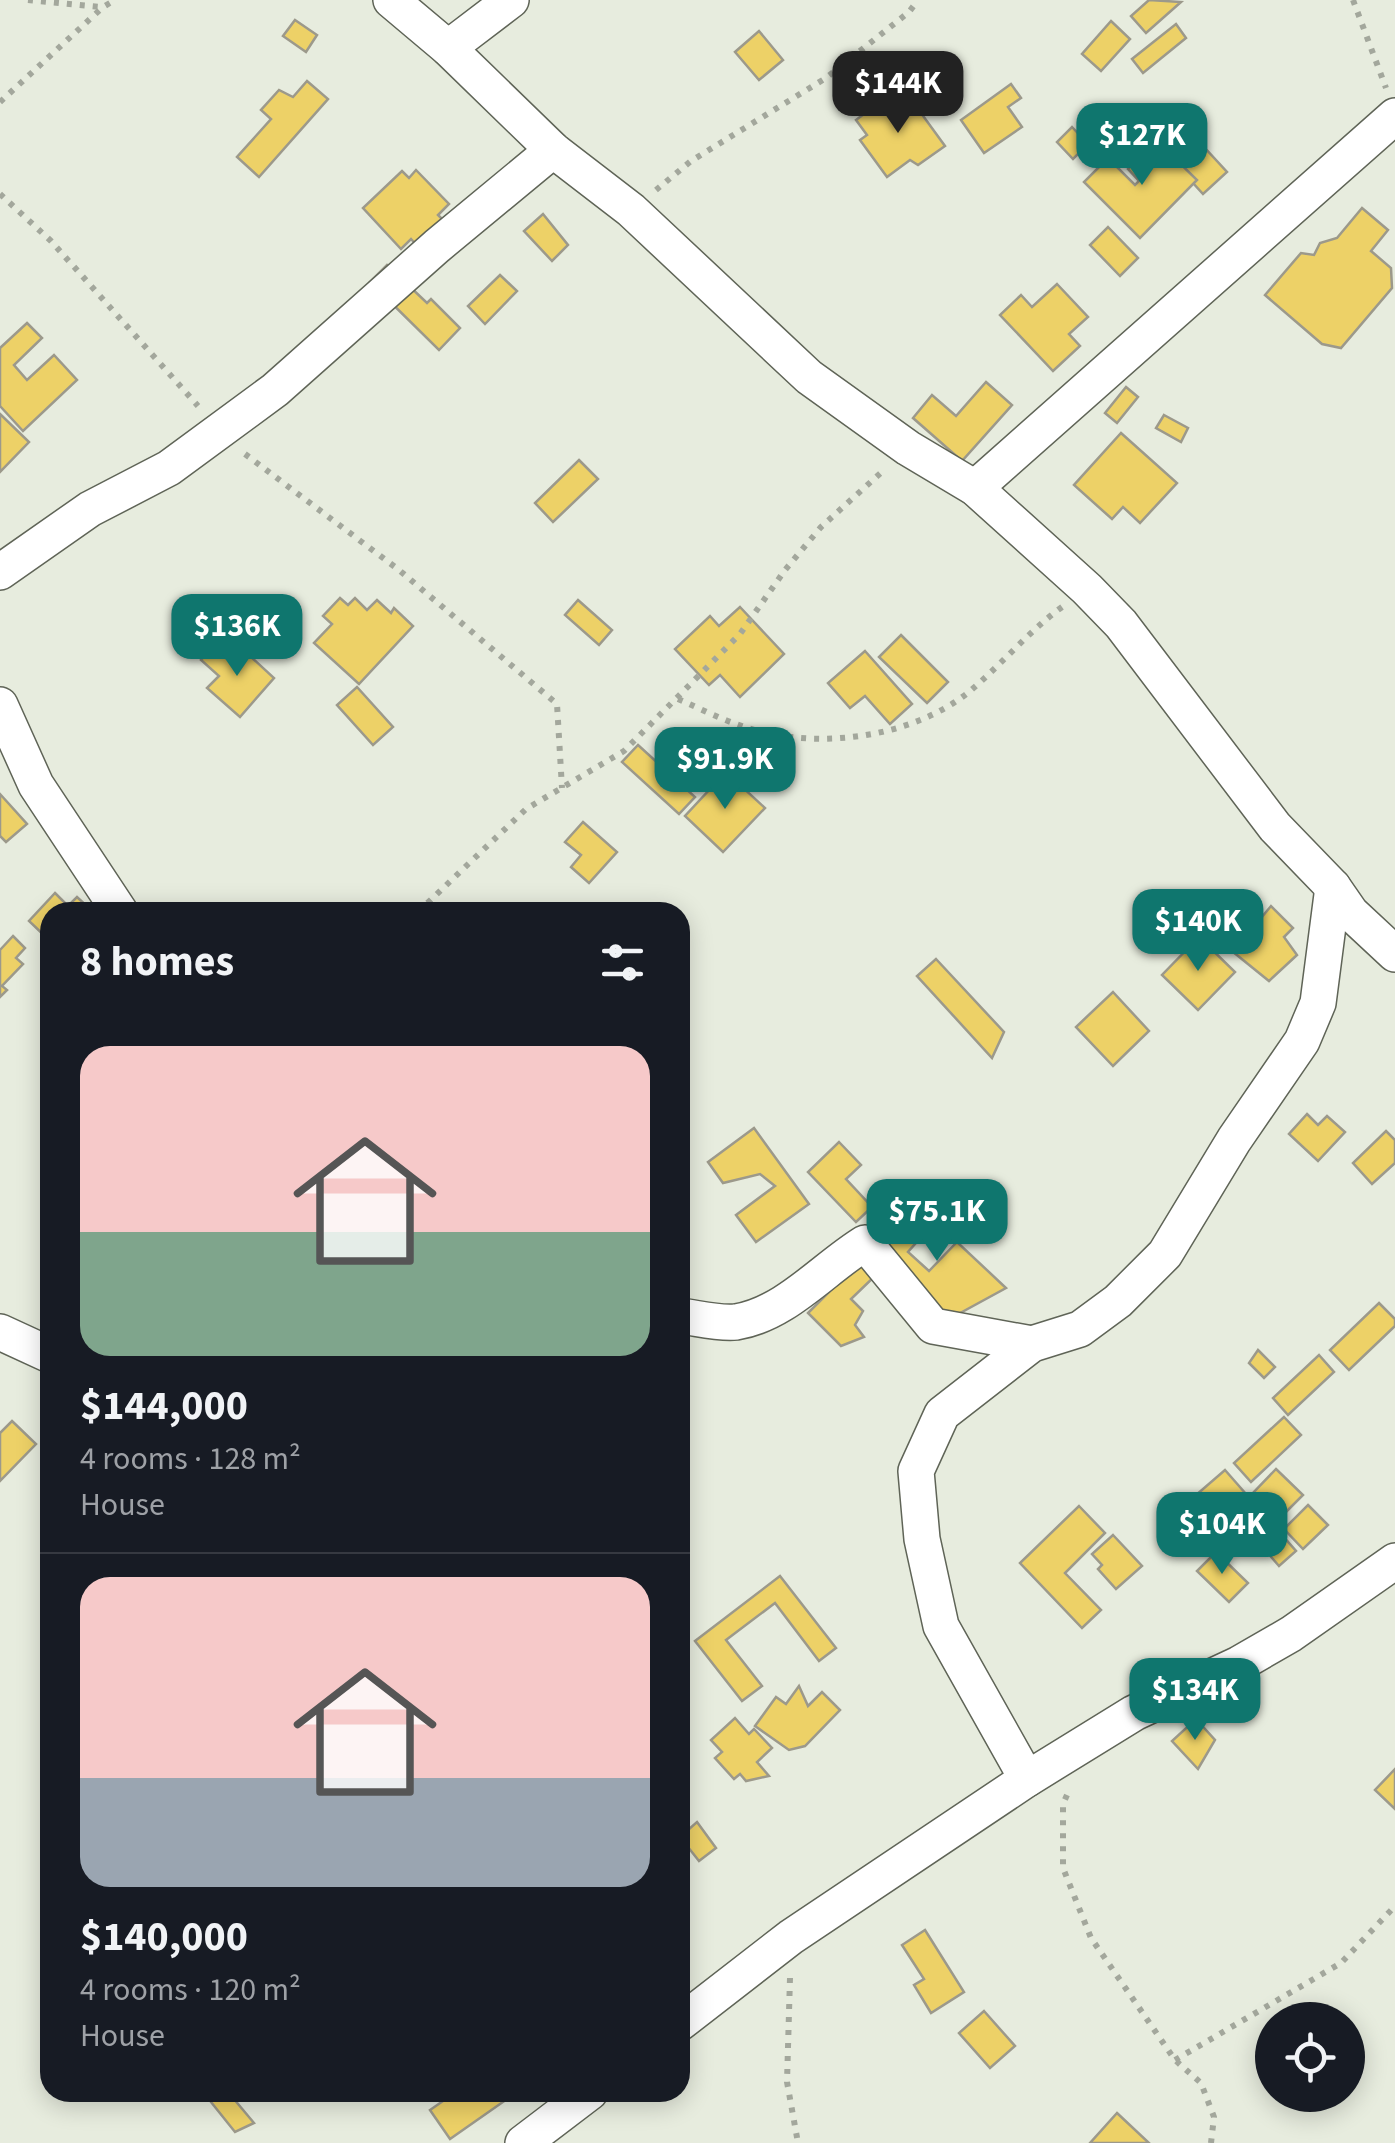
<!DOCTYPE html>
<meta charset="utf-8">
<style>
body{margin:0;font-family:"Source Sans 3",sans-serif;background:#20242c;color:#f1f3f6;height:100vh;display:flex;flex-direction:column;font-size:38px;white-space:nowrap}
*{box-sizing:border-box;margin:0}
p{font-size:32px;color:#9ea1a6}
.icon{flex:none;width:55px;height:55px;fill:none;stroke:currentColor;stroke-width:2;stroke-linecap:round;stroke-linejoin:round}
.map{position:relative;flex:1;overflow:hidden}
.sheet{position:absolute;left:40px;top:902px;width:650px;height:1200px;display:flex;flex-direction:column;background:#171b24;border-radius:30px;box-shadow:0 5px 25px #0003}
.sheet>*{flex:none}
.controls{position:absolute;left:1255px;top:2002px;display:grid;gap:20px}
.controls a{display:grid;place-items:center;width:110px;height:110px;border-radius:50%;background:#171b24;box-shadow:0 5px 25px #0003;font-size:50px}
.price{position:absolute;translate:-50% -85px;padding:0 22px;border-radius:20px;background:#0f766e;color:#fff;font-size:32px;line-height:65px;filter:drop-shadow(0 2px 5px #0008)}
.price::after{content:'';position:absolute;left:50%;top:60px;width:30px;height:22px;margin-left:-15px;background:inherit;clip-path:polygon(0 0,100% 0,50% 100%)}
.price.selected{background:#222;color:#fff}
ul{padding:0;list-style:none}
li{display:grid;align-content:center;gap:20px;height:530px;padding:0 40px}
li+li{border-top:2px solid #363941}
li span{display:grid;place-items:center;height:310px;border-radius:30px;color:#555}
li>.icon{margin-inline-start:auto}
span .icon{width:180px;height:180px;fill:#fffc;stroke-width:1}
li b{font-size:42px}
h2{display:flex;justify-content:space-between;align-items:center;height:120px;padding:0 40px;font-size:42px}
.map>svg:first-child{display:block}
.building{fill:#edd167;stroke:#9c998b;stroke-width:2.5}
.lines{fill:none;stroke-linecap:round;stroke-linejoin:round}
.minor-casing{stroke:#5f6457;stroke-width:38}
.path{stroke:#a3a79c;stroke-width:6;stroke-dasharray:5 8;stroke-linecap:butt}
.minor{stroke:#fff;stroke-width:35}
</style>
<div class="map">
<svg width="1395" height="2143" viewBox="0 0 1395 2143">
<rect width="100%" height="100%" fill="#e7ecde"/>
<!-- building -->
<g class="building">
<polygon points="1149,0 1181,2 1146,33 1131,16"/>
<polygon points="295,20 317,35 306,52 283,36"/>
<polygon points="1111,21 1130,39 1101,71 1082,54"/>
<polygon points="1176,24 1186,38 1143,73 1132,59"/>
<polygon points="759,31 783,60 759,80 735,52"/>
<polygon points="307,81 328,99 259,177 237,157 271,119 261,110 279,90 293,97"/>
<polygon points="1011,84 1021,98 1008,107 1022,127 984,153 961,120"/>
<polygon points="910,98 945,146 918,165 910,160 887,177 860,140 867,135 856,120 884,99 893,111"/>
<polygon points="1168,108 1227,172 1203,194 1144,129"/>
<polygon points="1072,127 1088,144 1073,159 1057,142"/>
<polygon points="1156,140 1197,180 1140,238 1084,182 1108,158 1135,185 1139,181 1128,169"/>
<polygon points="416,170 449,204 438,215 449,226 422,251 411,239 401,249 363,208 402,171 409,178"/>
<polygon points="1362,208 1388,230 1371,251 1391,268 1392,288 1341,348 1322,344 1265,295 1301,253 1314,255 1320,243 1337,238"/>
<polygon points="543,214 568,245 552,261 524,231"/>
<polygon points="1108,227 1138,258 1120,276 1090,245"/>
<polygon points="387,265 427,303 431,299 460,328 439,350 370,282"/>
<polygon points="500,275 517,291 485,324 468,306"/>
<polygon points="1057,284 1088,317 1069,334 1080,346 1053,371 1000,315 1021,295 1032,307"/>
<polygon points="27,323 42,338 14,365 27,380 54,355 77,380 23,431 0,406 0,348"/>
<polygon points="986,382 1012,405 962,461 913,418 932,395 956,416"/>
<polygon points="1126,387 1138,397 1117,423 1105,413"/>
<polygon points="0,414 29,442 0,472"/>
<polygon points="1164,415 1188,428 1181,442 1156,428"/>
<polygon points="1121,433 1177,483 1140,523 1123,507 1112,519 1074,485"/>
<polygon points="579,460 598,479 553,522 535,503"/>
<polygon points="340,598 348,605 355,598 367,610 377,600 391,613 394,608 413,626 359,684 314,643 332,624 323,616"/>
<polygon points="578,600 612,630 599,645 565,615"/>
<polygon points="740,607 784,654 740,697 720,675 709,685 675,649 710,616 719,626"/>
<polygon points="901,635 948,682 927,703 879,657"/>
<polygon points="238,645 274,678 240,717 207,688 219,676 201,660 213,647 226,658"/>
<polygon points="865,651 912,704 890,724 865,696 850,708 828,683"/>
<polygon points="357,687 393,727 373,745 337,705"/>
<polygon points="638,745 695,797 679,814 622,762"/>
<polygon points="726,772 765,808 723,852 685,816"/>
<polygon points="0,794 27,824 6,842 0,836"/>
<polygon points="583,822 617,852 589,883 571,867 581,855 565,842"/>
<polygon points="55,893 68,906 77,897 92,911 97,905 104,912 50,912 50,941 29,921"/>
<polygon points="1241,896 1261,918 1271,906 1293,928 1284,937 1297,955 1269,981 1201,926"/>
<polygon points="13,936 25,948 16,958 23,964 2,986 7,990 0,997 0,950"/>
<polygon points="1199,937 1235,972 1198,1010 1162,975"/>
<polygon points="936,959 1004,1032 992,1058 917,976"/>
<polygon points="1113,992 1149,1031 1113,1066 1076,1027"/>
<polygon points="1307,1114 1318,1125 1327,1116 1345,1132 1318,1161 1289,1134"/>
<polygon points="754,1128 809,1204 756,1242 736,1215 775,1186 760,1174 723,1183 708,1162"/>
<polygon points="1386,1131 1395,1140 1395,1163 1372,1184 1353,1163"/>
<polygon points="839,1142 861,1165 846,1179 872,1207 856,1222 808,1172"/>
<polygon points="916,1197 938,1218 908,1252 929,1271 957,1242 1006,1288 951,1318 872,1244"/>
<polygon points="861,1260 876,1275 851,1299 863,1311 855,1325 864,1337 841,1346 808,1313"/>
<polygon points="1379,1303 1395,1319 1395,1326 1349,1370 1330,1350"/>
<polygon points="1258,1350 1275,1367 1264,1378 1249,1363"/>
<polygon points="1319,1355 1334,1372 1288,1415 1273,1398"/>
<polygon points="1284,1417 1301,1435 1251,1482 1234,1463"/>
<polygon points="12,1421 36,1444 0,1481 0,1433"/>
<polygon points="1276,1469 1303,1495 1280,1518 1253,1493"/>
<polygon points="1225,1470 1296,1551 1279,1566 1225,1504 1183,1542 1166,1521"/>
<polygon points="1308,1505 1328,1525 1303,1549 1284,1529"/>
<polygon points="1079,1506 1105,1533 1065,1573 1101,1610 1082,1628 1020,1563"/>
<polygon points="1113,1535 1142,1566 1116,1589 1098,1569 1102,1565 1092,1554"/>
<polygon points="1216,1552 1248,1583 1229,1602 1197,1571"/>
<polygon points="780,1576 836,1648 819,1661 775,1603 726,1640 762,1686 742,1701 695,1641"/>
<polygon points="799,1686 808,1706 822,1692 840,1710 805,1746 789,1750 755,1726 776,1697 786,1704"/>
<polygon points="735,1718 749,1734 754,1729 772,1748 757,1762 769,1776 746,1781 740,1774 734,1779 715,1758 722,1752 711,1740"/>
<polygon points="1196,1719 1215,1740 1198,1769 1172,1741"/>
<polygon points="1395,1769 1395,1809 1375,1790"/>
<polygon points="697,1822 716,1848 699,1861 680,1837"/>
<polygon points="925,1930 964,1992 931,2013 914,1985 924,1979 902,1945"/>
<polygon points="984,2011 1015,2046 990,2068 959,2033"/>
<polygon points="203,2092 228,2092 254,2123 235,2132"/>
<polygon points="456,2092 511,2092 513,2095 450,2139 430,2110"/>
<polygon points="1117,2113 1149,2143 1090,2143"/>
</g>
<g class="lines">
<!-- minor casing -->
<g class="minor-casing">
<g id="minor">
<polyline points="391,0 448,48 553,150 631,210 809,377 908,448 975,488 1087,589 1121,624 1275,827 1333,887 1351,913 1395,954"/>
<polyline points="448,48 511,0"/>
<polyline points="975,488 1395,116"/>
<polyline points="0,572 90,509 169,468 275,390 437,246 553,150"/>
<polyline points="0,705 36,785 120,912"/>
<path d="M680,1316C697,1318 719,1324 736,1322C786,1314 824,1268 865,1243L933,1326L1032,1344"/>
<polyline points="0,1332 50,1355"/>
<polyline points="1027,1779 941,1626 922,1539 916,1471 942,1414 1032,1344 1080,1329 1118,1301 1165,1254 1234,1140 1302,1041 1318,1003 1333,887"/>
<polyline points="680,2023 791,1937 1027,1779 1134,1713 1239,1664 1291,1634 1395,1561"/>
<polyline points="523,2143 590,2092"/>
</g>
</g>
<!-- path -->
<g class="path">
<polyline points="28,0 101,7"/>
<polyline points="1353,0 1386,88"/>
<polyline points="0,102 103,7 115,0"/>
<polyline points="656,190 691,161 826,78 909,12 918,0"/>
<polyline points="0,194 51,241 198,406"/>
<polyline points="245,454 399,570 557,704 562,788"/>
<path d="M678,699C699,708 720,719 742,726C812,751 912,739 970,691C1002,664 1028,632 1062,607"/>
<polyline points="418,912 526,809 624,751 740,634 785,570 821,527 885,469"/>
<polyline points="1067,1795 1063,1804 1063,1868 1091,1938 1175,2060 1201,2083 1214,2117 1211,2143"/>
<polyline points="790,1978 787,2082 798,2143"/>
<polyline points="1175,2060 1341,1963 1395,1906"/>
</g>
<!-- minor -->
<use href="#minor" class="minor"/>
</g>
</svg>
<div class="controls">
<a><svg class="icon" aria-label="locate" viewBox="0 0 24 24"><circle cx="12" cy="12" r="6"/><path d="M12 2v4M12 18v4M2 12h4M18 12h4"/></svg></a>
</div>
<b class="price selected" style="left:898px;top:136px">$144K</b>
<b class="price" style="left:1142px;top:188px">$127K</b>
<b class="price" style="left:237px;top:679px">$136K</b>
<b class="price" style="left:725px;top:812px">$91.9K</b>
<b class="price" style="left:1198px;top:974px">$140K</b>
<b class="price" style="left:937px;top:1264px">$75.1K</b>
<b class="price" style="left:1222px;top:1577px">$104K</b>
<b class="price" style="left:1195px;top:1743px">$134K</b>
<section class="sheet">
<h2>8 homes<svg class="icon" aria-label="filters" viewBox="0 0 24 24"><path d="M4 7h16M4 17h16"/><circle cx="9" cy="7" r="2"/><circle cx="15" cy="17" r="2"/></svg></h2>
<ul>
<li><span style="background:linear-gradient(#f6c9c9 60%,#7fa58c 0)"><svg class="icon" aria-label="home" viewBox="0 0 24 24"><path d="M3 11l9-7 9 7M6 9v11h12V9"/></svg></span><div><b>$144,000</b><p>4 rooms · 128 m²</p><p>House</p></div></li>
<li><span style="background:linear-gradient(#f6c9c9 65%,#9aa5b1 0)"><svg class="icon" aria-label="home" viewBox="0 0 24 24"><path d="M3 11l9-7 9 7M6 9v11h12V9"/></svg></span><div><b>$140,000</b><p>4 rooms · 120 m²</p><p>House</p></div></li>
</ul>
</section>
</div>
